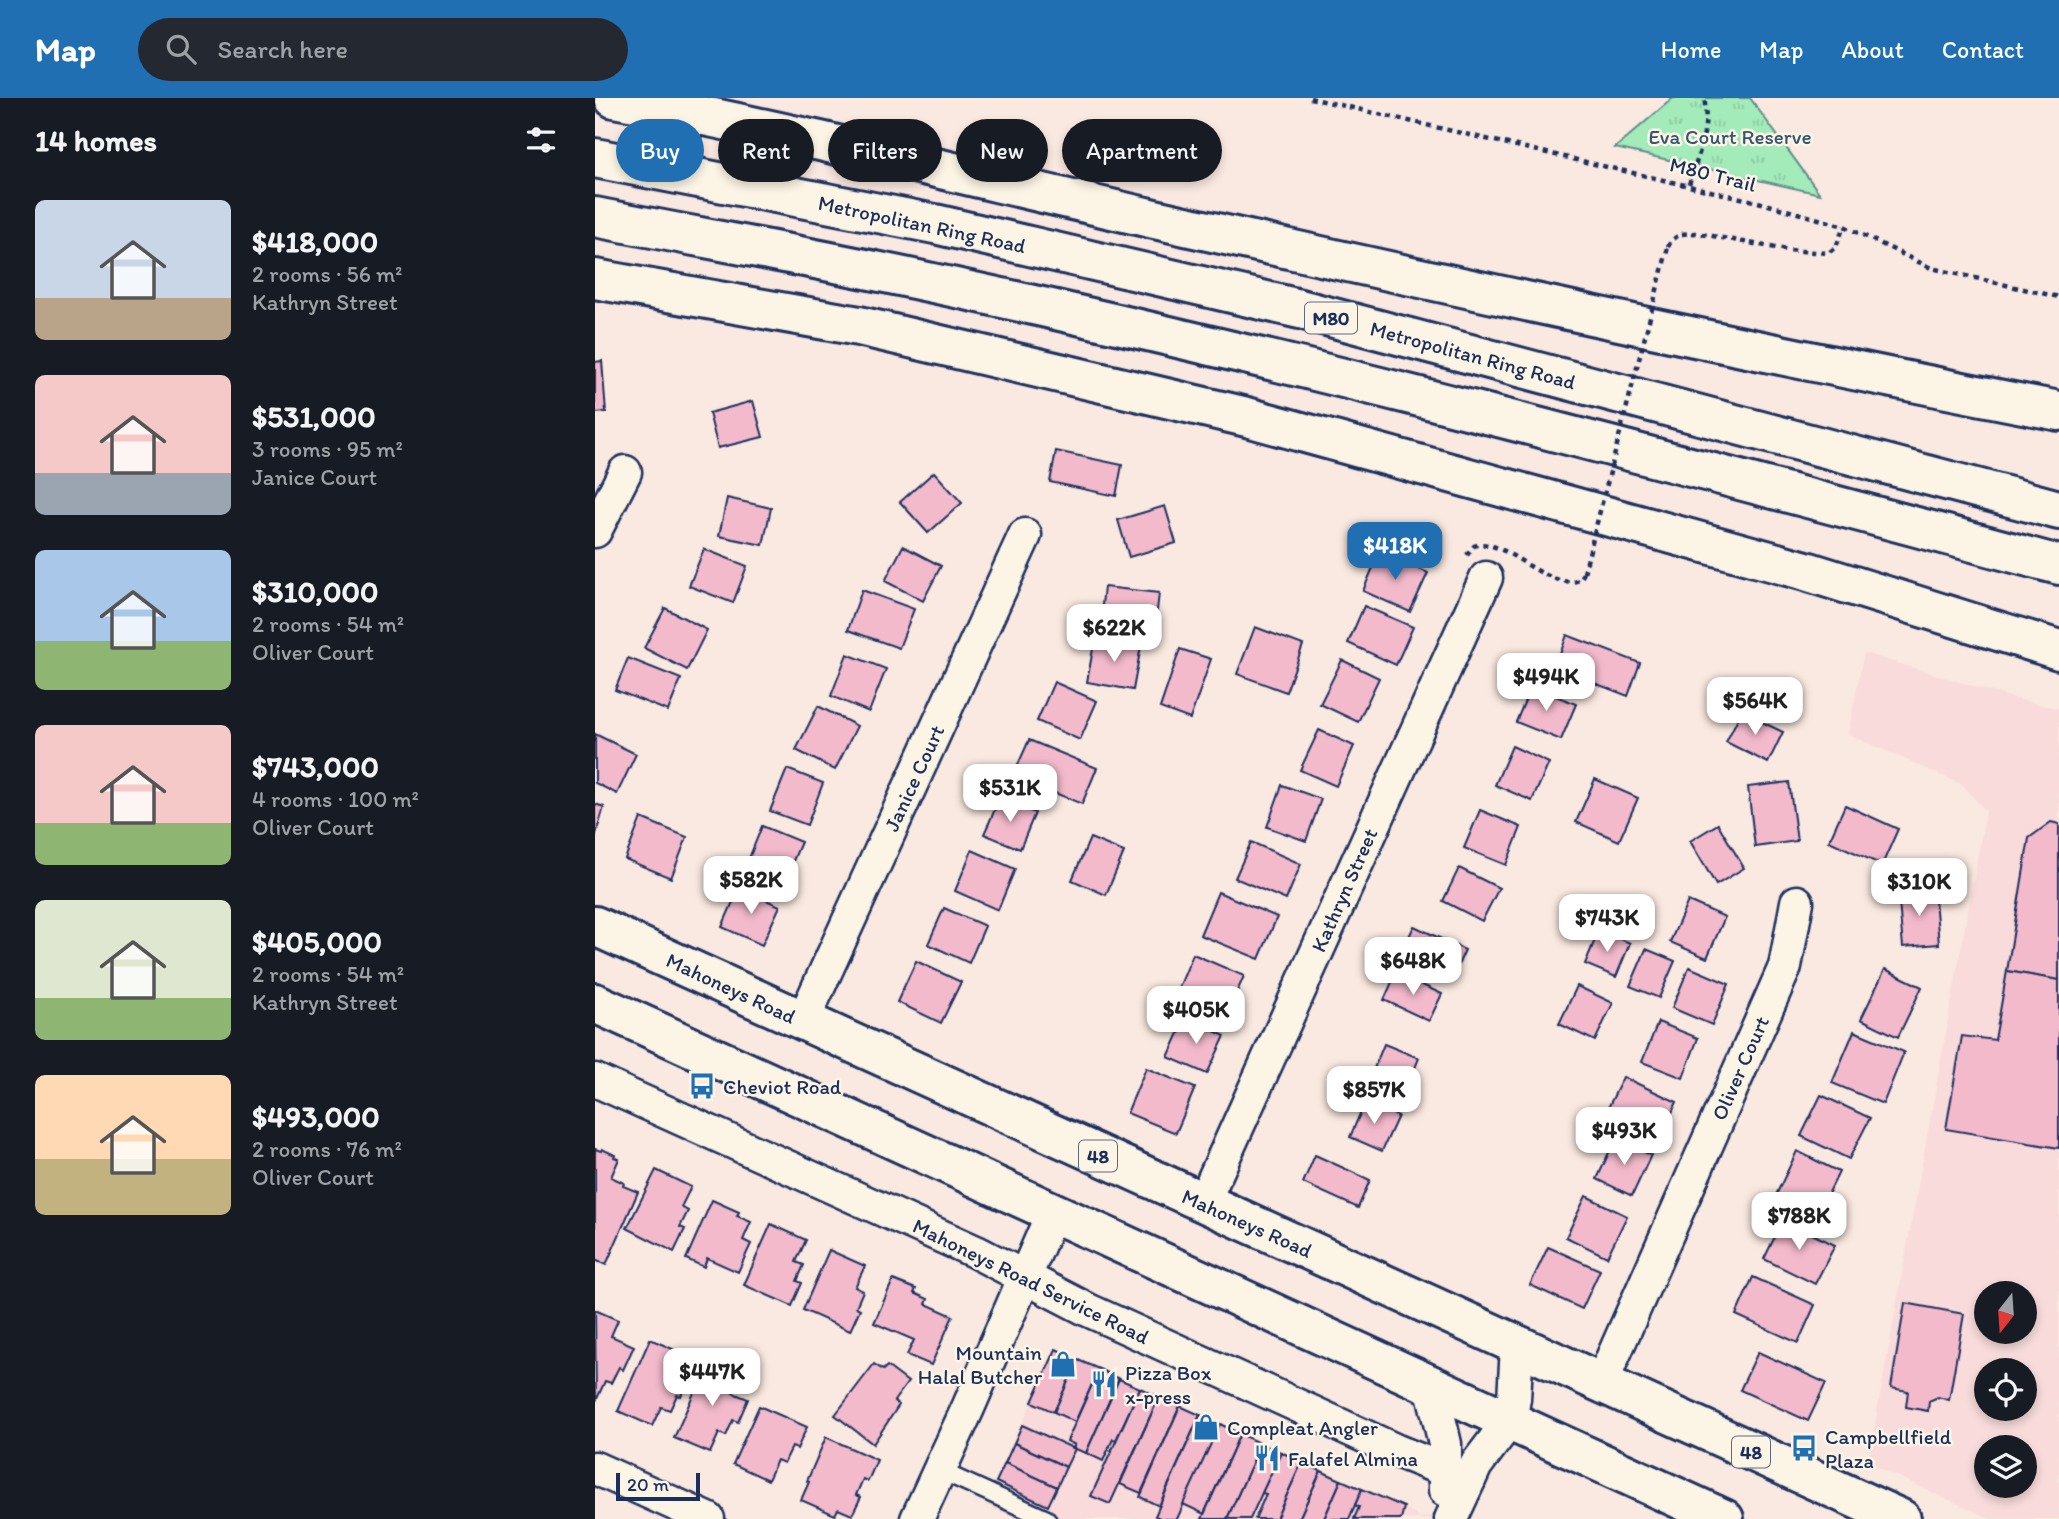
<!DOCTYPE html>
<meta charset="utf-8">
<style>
body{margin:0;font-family:Itim,sans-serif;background:#242831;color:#f1f3f6;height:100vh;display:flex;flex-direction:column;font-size:26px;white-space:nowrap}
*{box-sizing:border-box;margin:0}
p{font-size:23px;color:#9ea1a6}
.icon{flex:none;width:38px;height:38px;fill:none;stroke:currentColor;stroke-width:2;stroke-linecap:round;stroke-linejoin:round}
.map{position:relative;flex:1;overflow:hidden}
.side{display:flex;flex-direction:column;background:#171b24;width:595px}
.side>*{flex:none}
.hud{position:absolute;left:21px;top:21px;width:665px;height:63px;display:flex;gap:14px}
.needle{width:46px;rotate:197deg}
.fabs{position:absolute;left:1379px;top:1183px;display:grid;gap:14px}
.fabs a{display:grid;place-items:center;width:63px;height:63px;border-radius:50%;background:#171b24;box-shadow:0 4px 10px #0003;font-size:35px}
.scale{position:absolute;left:21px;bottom:18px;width:84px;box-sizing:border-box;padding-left:7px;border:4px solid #1b2f5e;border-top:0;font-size:19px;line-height:24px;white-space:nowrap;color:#1b2f5e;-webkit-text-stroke:5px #fcf5e5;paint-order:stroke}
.price{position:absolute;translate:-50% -60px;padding:0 16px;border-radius:14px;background:#fff;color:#222;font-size:23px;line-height:46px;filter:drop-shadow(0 2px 4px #0008)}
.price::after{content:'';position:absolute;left:50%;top:42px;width:21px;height:16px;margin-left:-10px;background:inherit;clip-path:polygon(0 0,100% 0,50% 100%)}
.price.current{background:#1f6fb2;color:#fff}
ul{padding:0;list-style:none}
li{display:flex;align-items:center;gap:21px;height:175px;padding:0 35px}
li span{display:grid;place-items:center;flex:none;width:196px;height:140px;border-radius:10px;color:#555}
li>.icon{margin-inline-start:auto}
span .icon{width:84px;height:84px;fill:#fffc;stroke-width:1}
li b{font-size:30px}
h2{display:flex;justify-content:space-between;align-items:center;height:84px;padding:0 35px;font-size:30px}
.chip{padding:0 24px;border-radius:32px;background:#171b24;box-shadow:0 4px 10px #0003;font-size:24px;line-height:63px}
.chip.current{background:#1f6fb2;color:#fff}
header{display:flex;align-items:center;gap:42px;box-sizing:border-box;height:98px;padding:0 35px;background:#1f6fb2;color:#fff}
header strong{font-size:33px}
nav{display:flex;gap:38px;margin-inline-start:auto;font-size:24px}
.search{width:490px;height:63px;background:#242831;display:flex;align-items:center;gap:18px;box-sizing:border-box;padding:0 24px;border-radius:38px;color:#9ea1a6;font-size:26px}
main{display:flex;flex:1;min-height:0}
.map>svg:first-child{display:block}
.built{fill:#f8dbda;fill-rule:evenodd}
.grass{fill:url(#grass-tufts);stroke:#5f8d8c;stroke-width:2}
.building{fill:#f3bacc;stroke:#1b2f5e;stroke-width:2}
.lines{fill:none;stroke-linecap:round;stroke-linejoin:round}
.service-casing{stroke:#1b2f5e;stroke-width:21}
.minor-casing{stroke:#1b2f5e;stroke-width:37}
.primary-casing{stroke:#1b2f5e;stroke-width:44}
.motorway-casing{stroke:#1b2f5e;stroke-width:44}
.path{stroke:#1b2f5e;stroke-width:4.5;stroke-dasharray:5 5;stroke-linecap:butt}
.service{stroke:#fcf5e5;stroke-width:16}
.minor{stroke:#fcf5e5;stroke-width:32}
.primary{stroke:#fcf5e5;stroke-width:38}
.motorway{stroke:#fcf5e5;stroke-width:38}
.path-bridge{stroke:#1b2f5e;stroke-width:4.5;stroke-dasharray:5 5;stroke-linecap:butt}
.labels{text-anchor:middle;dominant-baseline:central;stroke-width:5;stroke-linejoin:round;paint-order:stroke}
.shield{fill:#fcf5e5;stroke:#5e6a86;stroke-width:2}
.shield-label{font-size:19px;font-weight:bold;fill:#1b2f5e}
.park-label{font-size:21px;fill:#365570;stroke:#fcf5e5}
.street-label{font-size:21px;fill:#1b2f5e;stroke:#fcf5e5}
.poi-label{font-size:21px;fill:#1b2f5e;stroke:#fcf5e5;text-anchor:start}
</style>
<header>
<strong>Map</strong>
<div class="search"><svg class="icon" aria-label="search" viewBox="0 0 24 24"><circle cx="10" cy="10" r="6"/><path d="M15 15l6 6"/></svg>Search here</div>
<nav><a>Home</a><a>Map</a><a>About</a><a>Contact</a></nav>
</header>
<main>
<section class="side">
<h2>14 homes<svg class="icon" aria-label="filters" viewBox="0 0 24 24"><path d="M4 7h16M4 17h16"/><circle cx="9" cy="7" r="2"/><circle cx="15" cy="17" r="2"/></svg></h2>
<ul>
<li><span style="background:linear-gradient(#c9d6e8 70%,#b9a48a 0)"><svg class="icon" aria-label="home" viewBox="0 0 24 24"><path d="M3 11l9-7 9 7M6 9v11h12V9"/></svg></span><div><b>$418,000</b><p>2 rooms · 56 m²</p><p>Kathryn Street</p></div></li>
<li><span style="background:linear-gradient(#f6c9c9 70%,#9aa5b1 0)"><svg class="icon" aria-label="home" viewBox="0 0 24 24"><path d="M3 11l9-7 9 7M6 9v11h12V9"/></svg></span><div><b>$531,000</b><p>3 rooms · 95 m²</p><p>Janice Court</p></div></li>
<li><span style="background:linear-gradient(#a9c7e8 65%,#8fb573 0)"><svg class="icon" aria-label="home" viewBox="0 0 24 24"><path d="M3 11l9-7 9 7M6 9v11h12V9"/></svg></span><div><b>$310,000</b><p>2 rooms · 54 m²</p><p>Oliver Court</p></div></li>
<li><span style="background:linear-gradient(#f6c9c9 70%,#8fb573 0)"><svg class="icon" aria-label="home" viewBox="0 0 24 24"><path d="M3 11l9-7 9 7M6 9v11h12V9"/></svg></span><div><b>$743,000</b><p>4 rooms · 100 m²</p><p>Oliver Court</p></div></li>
<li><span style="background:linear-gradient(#dfe7d0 70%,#8fb573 0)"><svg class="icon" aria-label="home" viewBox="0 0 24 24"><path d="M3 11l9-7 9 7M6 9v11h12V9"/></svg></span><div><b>$405,000</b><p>2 rooms · 54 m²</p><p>Kathryn Street</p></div></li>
<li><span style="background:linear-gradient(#ffd9b3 60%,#c2b280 0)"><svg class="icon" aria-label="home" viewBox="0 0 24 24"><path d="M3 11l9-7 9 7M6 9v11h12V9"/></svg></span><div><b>$493,000</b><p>2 rooms · 76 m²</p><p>Oliver Court</p></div></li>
</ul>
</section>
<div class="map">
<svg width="1464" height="1421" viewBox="0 0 1464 1421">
<defs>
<pattern id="grass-tufts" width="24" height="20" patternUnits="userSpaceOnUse" patternTransform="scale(1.75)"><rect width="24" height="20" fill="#a3ebb9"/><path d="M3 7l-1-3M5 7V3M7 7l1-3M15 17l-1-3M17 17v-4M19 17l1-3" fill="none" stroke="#8ccaa1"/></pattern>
</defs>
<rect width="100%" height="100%" fill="#fae9e0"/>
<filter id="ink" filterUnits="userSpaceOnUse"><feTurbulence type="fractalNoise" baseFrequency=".0143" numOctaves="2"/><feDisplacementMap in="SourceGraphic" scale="14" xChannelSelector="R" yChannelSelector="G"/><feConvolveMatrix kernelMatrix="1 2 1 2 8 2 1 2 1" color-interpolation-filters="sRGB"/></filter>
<g filter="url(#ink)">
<!-- built -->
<g class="built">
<path d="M1269,555L1414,599L1464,611V1421H1396L1273,1365L1391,713L1366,686L1253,636ZM1391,1195H1430V1234H1391ZM1391,1272H1430V1311H1391ZM1391,1349H1430V1388H1391Z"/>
<polygon points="461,1251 809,1409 826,1420 837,1418 836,1421 423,1421 390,1407"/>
</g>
<!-- grass -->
<polygon class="grass" points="1078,0 1155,0 1225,96 1020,50"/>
<!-- building -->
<g class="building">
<polygon points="7,263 11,314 0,315 0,264"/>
<polygon points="158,303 168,339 123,350 114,315"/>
<polygon points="461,353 527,367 521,398 455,384"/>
<polygon points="339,374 367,405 333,435 305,404"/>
<polygon points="132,400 176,410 168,447 124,438"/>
<polygon points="570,408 581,445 534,459 523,422"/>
<polygon points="308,448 346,468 328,503 290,483"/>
<polygon points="109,451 152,468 138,505 94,488"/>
<polygon points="785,453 833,475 815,514 768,493"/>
<polygon points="509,489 564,495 560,530 505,524"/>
<polygon points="267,492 319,511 304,550 253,532"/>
<polygon points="769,508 818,529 801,567 753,545"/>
<polygon points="70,510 112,532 92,572 49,550"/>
<polygon points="660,529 708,547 691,594 642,576"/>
<polygon points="972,537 1045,565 1033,598 960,570"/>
<polygon points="500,540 546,548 538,592 492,584"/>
<polygon points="585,551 616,561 595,621 565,610"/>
<polygon points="252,556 291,571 274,614 236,598"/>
<polygon points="33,560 86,581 73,613 20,592"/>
<polygon points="747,562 784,580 763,624 725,606"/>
<polygon points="459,584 502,603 485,642 442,623"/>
<polygon points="936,588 981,606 966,642 921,624"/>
<polygon points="223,608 262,628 240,672 201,652"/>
<polygon points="1146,614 1188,634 1173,665 1131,644"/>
<polygon points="724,632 759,648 741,688 705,672"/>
<polygon points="0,636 41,656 22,696 0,685"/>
<polygon points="434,642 502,670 487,706 418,678"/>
<polygon points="917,648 954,665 937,703 900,687"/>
<polygon points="192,671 228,685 212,727 175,713"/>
<polygon points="1000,681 1043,700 1024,743 981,724"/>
<polygon points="1194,684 1202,743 1160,749 1153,689"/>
<polygon points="687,687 726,701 711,743 672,729"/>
<polygon points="405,700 440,715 425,751 389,736"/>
<polygon points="0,706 9,709 0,740"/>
<polygon points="1250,707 1303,731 1287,767 1234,743"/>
<polygon points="885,712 926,729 911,767 869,750"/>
<polygon points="46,720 92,739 76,780 30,761"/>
<polygon points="1456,724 1464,726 1464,882 1412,873 1434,740"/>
<polygon points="1123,726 1149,770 1121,787 1095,743"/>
<polygon points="167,728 206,744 189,784 151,768"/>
<polygon points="495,740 529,754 511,797 477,782"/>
<polygon points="656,744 706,766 691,802 640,780"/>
<polygon points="377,752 420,771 403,812 360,793"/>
<polygon points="864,770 904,790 887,823 848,803"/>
<polygon points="144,790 185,808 167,847 127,829"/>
<polygon points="1339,790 1344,846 1308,849 1303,793"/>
<polygon points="623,794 682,819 664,861 605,837"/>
<polygon points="1093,803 1130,819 1112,860 1075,844"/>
<polygon points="349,810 390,828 374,865 333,846"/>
<polygon points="819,828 870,852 855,885 803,862"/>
<polygon points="1004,832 1035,845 1021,879 990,866"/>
<polygon points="1051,851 1080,863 1064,900 1035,888"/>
<polygon points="598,856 649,878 630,921 580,899"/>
<polygon points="321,863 366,884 346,925 302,904"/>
<polygon points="1094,869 1134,886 1117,927 1077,910"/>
<polygon points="1290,871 1327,889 1303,939 1266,921"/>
<polygon points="1412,873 1464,882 1464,1050 1351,1031 1367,938 1400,942"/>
<polygon points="801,875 847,896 834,923 789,902"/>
<polygon points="982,888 1018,905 1000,943 964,926"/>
<polygon points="591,920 630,938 612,976 573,959"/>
<polygon points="1063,924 1103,940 1088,980 1047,964"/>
<polygon points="1259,933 1309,954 1288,1006 1237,985"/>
<polygon points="789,946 824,960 810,995 775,980"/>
<polygon points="551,970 600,990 581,1035 532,1015"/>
<polygon points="1028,979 1082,1004 1064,1042 1010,1016"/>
<polygon points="1226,997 1275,1020 1254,1061 1206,1038"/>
<polygon points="770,1004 803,1018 787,1053 755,1039"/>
<polygon points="1020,1041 1056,1057 1037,1098 1002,1081"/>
<polygon points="0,1051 6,1053 7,1051 20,1057 19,1059 24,1061 16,1079 29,1085 28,1088 43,1094 11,1167 0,1162"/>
<polygon points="1202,1053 1244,1074 1223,1117 1181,1097"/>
<polygon points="720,1057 775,1082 763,1110 708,1085"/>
<polygon points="61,1072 96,1089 86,1109 93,1113 85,1129 90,1131 79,1154 32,1130"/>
<polygon points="991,1098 1032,1118 1012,1159 971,1139"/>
<polygon points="117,1102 144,1114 142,1118 156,1124 148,1142 156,1146 143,1174 112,1160 109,1169 91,1161"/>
<polygon points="1188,1122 1240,1147 1220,1186 1169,1161"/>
<polygon points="176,1126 211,1142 201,1164 209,1167 202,1183 207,1185 197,1208 149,1187"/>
<polygon points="953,1149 1005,1172 987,1211 935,1187"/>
<polygon points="234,1152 270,1168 260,1189 268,1193 261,1209 265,1211 255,1233 208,1212"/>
<polygon points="1158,1179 1220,1207 1203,1245 1141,1217"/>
<polygon points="298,1182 321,1191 319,1195 333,1201 331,1206 358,1218 336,1267 312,1257 319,1242 279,1225"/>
<polygon points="1310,1205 1369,1216 1354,1302 1343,1299 1334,1303 1333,1313 1311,1309 1313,1293 1296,1290"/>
<polygon points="0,1212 23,1222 16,1238 39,1248 28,1272 24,1269 16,1285 10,1283 1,1303"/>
<polygon points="55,1241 89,1256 83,1270 96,1275 86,1298 82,1297 75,1312 66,1309 57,1328 23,1313"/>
<polygon points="461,1251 483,1262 459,1314 437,1304"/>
<polygon points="1163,1254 1231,1285 1213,1323 1145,1292"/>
<polygon points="483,1262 504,1271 480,1324 459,1314"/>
<polygon points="113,1263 146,1278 138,1295 153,1301 143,1324 138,1322 131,1338 124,1335 115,1355 79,1340"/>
<polygon points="279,1266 288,1272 292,1268 313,1284 299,1303 304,1307 278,1346 240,1317"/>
<polygon points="504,1271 524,1281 491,1355 478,1350 480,1347 472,1343"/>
<polygon points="524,1281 545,1290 521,1342 518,1341 508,1363 491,1355"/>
<polygon points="545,1290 564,1299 515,1406 496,1398"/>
<polygon points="564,1299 585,1308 546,1395 525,1386"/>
<polygon points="164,1308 212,1329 202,1351 197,1349 189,1365 182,1362 173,1382 138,1366"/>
<polygon points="585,1308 605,1317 564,1408 545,1399"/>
<polygon points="605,1317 625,1326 582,1421 567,1421 560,1418"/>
<polygon points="625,1326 645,1336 609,1416 588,1406"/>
<polygon points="427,1327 480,1351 471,1369 419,1345"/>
<polygon points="645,1336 666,1346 632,1421 607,1421"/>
<polygon points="231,1339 282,1362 273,1383 268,1381 261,1397 266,1399 257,1417 243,1411 240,1417 206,1402 214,1384 212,1383"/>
<polygon points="419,1345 471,1369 462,1389 410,1365"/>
<polygon points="666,1346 686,1354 655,1421 632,1421"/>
<polygon points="686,1354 707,1364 681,1421 660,1421 671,1396 667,1395"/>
<polygon points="707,1364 726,1373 704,1421 681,1421"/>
<polygon points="410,1365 462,1389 453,1408 401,1384"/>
<polygon points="726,1373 746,1382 729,1421 704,1421"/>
<polygon points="746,1382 767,1391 754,1421 729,1421"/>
<polygon points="767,1391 809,1409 806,1421 759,1421 764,1409 760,1407"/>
</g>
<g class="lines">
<!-- service casing -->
<g class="service-casing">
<polyline id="service" points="344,1372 452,1421"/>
</g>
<!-- minor casing -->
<g class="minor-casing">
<g id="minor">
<polyline points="0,433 30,374"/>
<polyline points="208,923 430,437"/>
<polyline points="0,982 381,1154 493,1212 802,1353 874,1382"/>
<polyline points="608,1105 891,480"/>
<polyline points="836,1286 850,1346 850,1392"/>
<polyline points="1006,1286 1190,869 1202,804"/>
<polyline points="0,1370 113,1421"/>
<polyline points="322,1421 373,1310 458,1114"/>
<polyline points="856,1421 881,1367 915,1322 919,1301 922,1248"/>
</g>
</g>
<!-- primary casing -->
<g class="primary-casing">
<g id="primary">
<polyline points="0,828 1306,1421"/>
<polyline points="0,905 1129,1421"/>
</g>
</g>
<!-- motorway casing -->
<g class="motorway-casing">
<g id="motorway">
<path d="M19,0C199,34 376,79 555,120C857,188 1160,254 1464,313"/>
<polyline points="0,60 340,126 705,211 1464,412"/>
<path d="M0,119C97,138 194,155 290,175C685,257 1074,363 1464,467"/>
<polyline points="0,181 264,228 652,319 1211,473 1464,552"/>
</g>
</g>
<!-- path -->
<g class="path">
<polyline points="715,0 1163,104 1249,128 1336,170 1464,199"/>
<path d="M1094,86C1103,59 1115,30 1109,0"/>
<polyline points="1073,149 1076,143 1085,136 1101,135 1192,152 1233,155 1241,149 1249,128"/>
<path d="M872,457L879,448C907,436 951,494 985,482L989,475"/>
</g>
<!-- service -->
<use href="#service" class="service"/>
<!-- minor -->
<use href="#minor" class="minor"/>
<!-- primary -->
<use href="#primary" class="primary"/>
<!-- motorway -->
<use href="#motorway" class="motorway"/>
<!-- path-bridge -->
<polyline class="path-bridge" points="989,475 1073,149"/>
</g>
</g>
<!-- icons -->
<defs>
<g id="bus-bare" transform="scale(2.1)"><path d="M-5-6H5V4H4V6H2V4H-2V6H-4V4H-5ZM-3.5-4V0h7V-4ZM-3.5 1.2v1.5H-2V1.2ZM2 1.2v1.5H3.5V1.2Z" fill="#1f6fb2" stroke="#fcf5e5" stroke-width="2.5" paint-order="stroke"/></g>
<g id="shop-bare" transform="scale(2.1)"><path d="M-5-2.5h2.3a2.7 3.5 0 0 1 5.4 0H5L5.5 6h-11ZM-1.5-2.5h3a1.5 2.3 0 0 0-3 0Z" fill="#1f6fb2" stroke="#fcf5e5" stroke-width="2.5" paint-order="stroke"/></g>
<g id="restaurant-bare" transform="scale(2.1)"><path d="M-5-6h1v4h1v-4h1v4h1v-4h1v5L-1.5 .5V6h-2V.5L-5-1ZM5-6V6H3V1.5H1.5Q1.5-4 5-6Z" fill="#1f6fb2" stroke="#fcf5e5" stroke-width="2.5" paint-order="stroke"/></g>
</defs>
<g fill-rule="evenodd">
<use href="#bus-bare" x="107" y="988"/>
<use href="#shop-bare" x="468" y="1266"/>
<use href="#restaurant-bare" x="509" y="1286"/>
<use href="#shop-bare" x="611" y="1329"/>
<use href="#bus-bare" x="1209" y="1350"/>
<use href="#restaurant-bare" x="672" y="1360"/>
</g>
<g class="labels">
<!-- shield labels -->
<g class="shield">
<rect x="710" y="204.5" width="52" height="31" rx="5"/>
<rect x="484" y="1042.5" width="38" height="31" rx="5"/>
<rect x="1137" y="1338.5" width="38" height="31" rx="5"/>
</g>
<g class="shield-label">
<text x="736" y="220">M80</text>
<text x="503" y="1058">48</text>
<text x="1156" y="1354">48</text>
</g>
<!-- park labels -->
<g class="park-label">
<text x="1135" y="38">Eva Court Reserve</text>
</g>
<!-- street labels -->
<g class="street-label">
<text transform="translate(1118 76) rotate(14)">M80 Trail</text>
<text transform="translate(327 126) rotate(12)">Metropolitan Ring Road</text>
<text transform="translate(878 257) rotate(15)">Metropolitan Ring Road</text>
<text transform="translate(319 680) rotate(-65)">Janice Court</text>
<text transform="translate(749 792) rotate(-66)">Kathryn Street</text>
<text transform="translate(136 890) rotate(25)">Mahoneys Road</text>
<text transform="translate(1145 970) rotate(-66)">Oliver Court</text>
<text transform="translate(652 1125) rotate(24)">Mahoneys Road</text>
<text transform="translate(436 1183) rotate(26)">Mahoneys Road Service Road</text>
</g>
<!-- poi labels -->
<g class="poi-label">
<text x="128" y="988">Cheviot Road</text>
<text x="447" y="1254" text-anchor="end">Mountain<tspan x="447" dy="24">Halal Butcher</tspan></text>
<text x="530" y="1274">Pizza Box<tspan x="530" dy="24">x-press</tspan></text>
<text x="632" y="1329">Compleat Angler</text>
<text x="1230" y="1338">Campbellfield<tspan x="1230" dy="24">Plaza</tspan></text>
<text x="693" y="1360">Falafel Almina</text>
</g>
</g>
</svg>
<div class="fabs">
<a><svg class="needle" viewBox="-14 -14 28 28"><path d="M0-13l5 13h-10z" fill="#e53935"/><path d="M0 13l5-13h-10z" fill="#9ea1a6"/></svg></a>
<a><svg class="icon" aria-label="locate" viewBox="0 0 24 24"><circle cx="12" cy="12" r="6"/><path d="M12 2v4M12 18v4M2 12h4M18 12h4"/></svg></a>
<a><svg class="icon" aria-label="layers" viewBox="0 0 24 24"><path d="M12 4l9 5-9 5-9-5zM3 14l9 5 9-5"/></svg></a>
</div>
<div class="scale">20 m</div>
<b class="price current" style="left:800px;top:484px">$418K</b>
<b class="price" style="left:519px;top:566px">$622K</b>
<b class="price" style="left:951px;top:615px">$494K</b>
<b class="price" style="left:1160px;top:639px">$564K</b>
<b class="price" style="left:415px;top:726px">$531K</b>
<b class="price" style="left:156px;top:818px">$582K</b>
<b class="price" style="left:1324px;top:820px">$310K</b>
<b class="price" style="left:1012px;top:856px">$743K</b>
<b class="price" style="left:818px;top:899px">$648K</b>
<b class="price" style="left:601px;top:948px">$405K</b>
<b class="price" style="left:779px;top:1028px">$857K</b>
<b class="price" style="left:1029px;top:1069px">$493K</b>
<b class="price" style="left:1204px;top:1154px">$788K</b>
<b class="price" style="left:117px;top:1310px">$447K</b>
<div class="hud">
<a class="chip current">Buy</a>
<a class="chip">Rent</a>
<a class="chip">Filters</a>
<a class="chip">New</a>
<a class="chip">Apartment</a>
</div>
</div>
</main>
